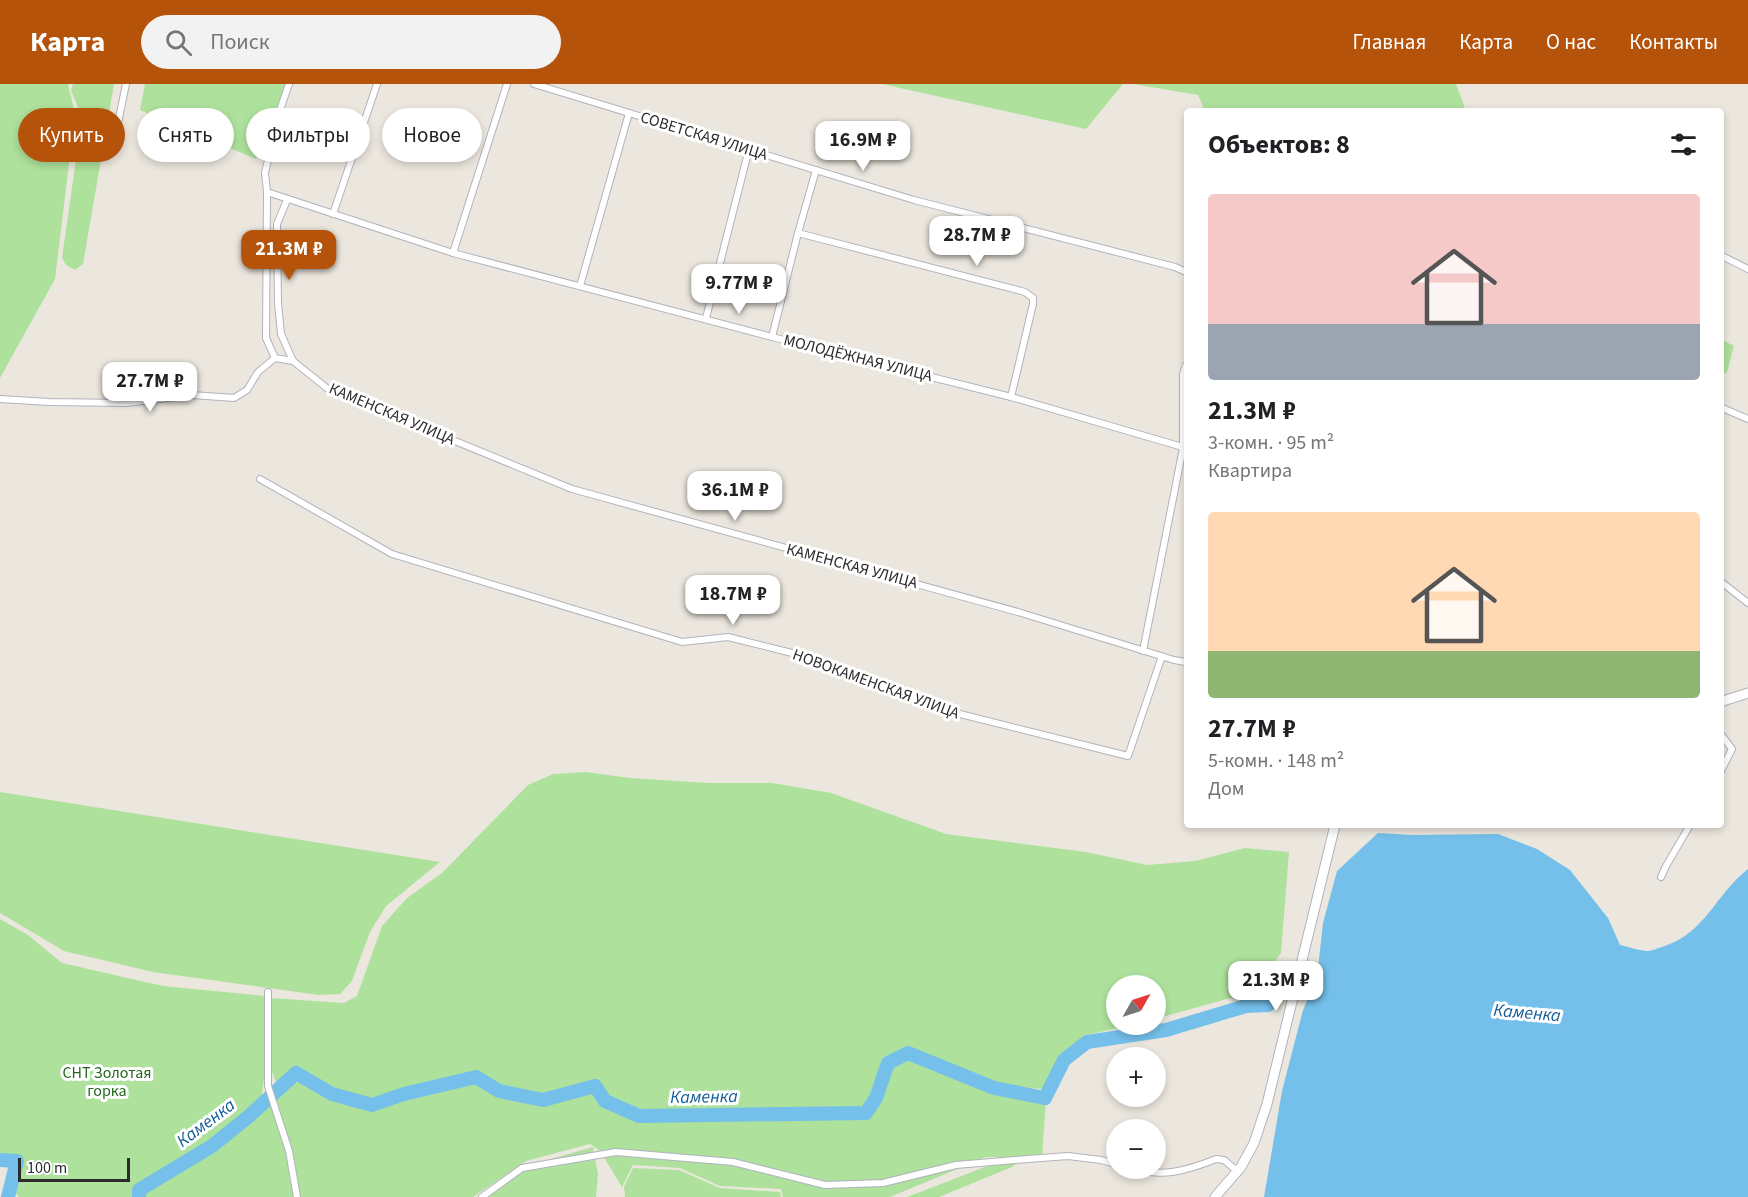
<!DOCTYPE html>
<html lang="ru">
<meta charset="utf-8">
<style>
body{margin:0;font-family:"Source Sans 3",sans-serif;background:#f2f2f2;color:#202124;height:100vh;display:flex;flex-direction:column;font-size:22px;white-space:nowrap}
*{box-sizing:border-box;margin:0}
p{font-size:20px;color:#757577}
.icon{flex:none;width:33px;height:33px;fill:none;stroke:currentColor;stroke-width:2;stroke-linecap:round;stroke-linejoin:round}
.map{position:relative;flex:1;overflow:hidden}
.details{position:absolute;left:1184px;top:24px;width:540px;height:720px;display:flex;flex-direction:column;background:#fff;border-radius:6px;box-shadow:0 3px 9px #0003}
.details>*{flex:none}
.hud{position:absolute;left:18px;top:24px;width:570px;height:54px;display:flex;gap:12px}
.needle{width:39px;rotate:51deg}
.tools{position:absolute;left:1106px;top:891px;display:grid;gap:12px}
.tools a{display:grid;place-items:center;width:60px;height:60px;border-radius:50%;background:#fff;box-shadow:0 3px 9px #0003;font-size:30px}
.scale{position:absolute;left:18px;bottom:15px;width:112px;box-sizing:border-box;padding-left:6px;border:3px solid #2b2b2b;border-top:0;font-size:16px;line-height:21px;white-space:nowrap;color:#2b2b2b;-webkit-text-stroke:4px #fff;paint-order:stroke}
.price{position:absolute;translate:-50% -51px;padding:0 14px;border-radius:12px;background:#fff;color:#222;font-size:20px;line-height:39px;filter:drop-shadow(0 2px 3px #0008)}
.price::after{content:'';position:absolute;left:50%;top:36px;width:18px;height:14px;margin-left:-9px;background:inherit;clip-path:polygon(0 0,100% 0,50% 100%)}
.price.active{background:#b45309;color:#fff}
ul{padding:0;list-style:none}
li{display:grid;align-content:center;gap:12px;height:318px;padding:0 24px}
li span{display:grid;place-items:center;height:186px;border-radius:6px;color:#555}
li>.icon{margin-inline-start:auto}
span .icon{width:108px;height:108px;fill:#fffc;stroke-width:1}
li b{font-size:26px}
h2{display:flex;justify-content:space-between;align-items:center;height:72px;padding:0 24px;font-size:26px}
.tag{padding:0 21px;border-radius:27px;background:#fff;box-shadow:0 3px 9px #0003;font-size:21px;line-height:54px}
.tag.active{background:#b45309;color:#fff}
header{display:flex;align-items:center;gap:36px;box-sizing:border-box;height:84px;padding:0 30px;background:#b45309;color:#fff}
header strong{font-size:28px}
nav{display:flex;gap:33px;margin-inline-start:auto;font-size:21px}
.search{width:420px;height:54px;background:#f2f2f2;display:flex;align-items:center;gap:15px;box-sizing:border-box;padding:0 21px;border-radius:33px;color:#757577;font-size:22px}
.map>svg:first-child{display:block}
.green{fill:#ade19c}
.water{fill:#74c0ea}
.lines{fill:none;stroke-linecap:round;stroke-linejoin:round}
.river{stroke:#74c0ea;stroke-width:14}
.street-casing{stroke:#b1b2be;stroke-width:8}
.secondary-casing{stroke:#b1b2be;stroke-width:11}
.street{stroke:#fff;stroke-width:6}
.secondary{stroke:#fff;stroke-width:9}
.labels{text-anchor:middle;dominant-baseline:central;stroke-width:6;stroke-linejoin:round;paint-order:stroke}
.street-label{font-size:16px;fill:#2b2b2b;stroke:#fff}
.park-label{font-size:16px;fill:#25661d;stroke:#fff}
.water-label{font-size:18px;font-style:italic;fill:#125d98;stroke:#fff}
</style>
<header>
<strong>Карта</strong>
<div class="search"><svg class="icon" aria-label="search" viewBox="0 0 24 24"><circle cx="10" cy="10" r="6"/><path d="M15 15l6 6"/></svg>Поиск</div>
<nav><a>Главная</a><a>Карта</a><a>О нас</a><a>Контакты</a></nav>
</header>
<div class="map">
<svg width="1748" height="1113" viewBox="0 0 1748 1113">
<rect width="100%" height="100%" fill="#ece7de"/>
<!-- green -->
<g class="green">
<polygon points="0,0 68,0 75,30 55,195 0,294"/>
<polygon points="73,0 114,0 83,180 75,186 66,181 62,174 82,33 71,6"/>
<polygon points="145,0 286,0 256,75 140,26"/>
<polygon points="882,0 1123,0 1086,45"/>
<polygon points="1133,0 1456,0 1466,27 1205,27 1198,11"/>
<polygon points="1721,255 1734,262 1727,288 1721,292"/>
<polygon points="586,688 630,694 708,699 772,699 831,709 946,750 1086,768 1147,781 1195,777 1245,764 1289,768 1281,869 1252,908 1155,935 1155,902 1116,902 1116,940 1133,941 1086,951 1059,974 1042,1005 996,1000 910,963 884,975 872,1013 864,1025 640,1028 609,1014 596,997 544,1014 500,1005 477,990 404,1008 372,1019 333,1007 296,986 277,1001 272,988 271,914 344,919 357,912 382,842 407,814 442,789 528,701 553,690"/>
<polygon points="0,708 440,778 386,822 370,848 352,897 340,910 319,911 153,888 64,867 0,829"/>
<path d="M0,835L28,851L62,879L163,902L265,912V986L262,1011C223,1051 186,1077 138,1104V1113H19L16,1110L23,1078L15,1073L0,1069Z"/>
<polygon points="909,974 996,1010 1046,1017 1042,1073 1024,1073 1012,1083 939,1113 907,1113 998,1078 997,1073 986,1073 890,1113 783,1113 781,1105 720,1102 680,1084 633,1081 622,1103 600,1067 590,1060 526,1077 473,1113 141,1113 141,1107 214,1064 295,991 330,1012 372,1026 405,1014 475,998 499,1012 541,1020 593,1006 603,1020 637,1035 867,1033 879,1018 892,983"/>
<polygon points="593,1063 598,1090 596,1113 489,1113 530,1081"/>
<polygon points="633,1084 679,1086 720,1104 780,1108 781,1113 625,1113 624,1103"/>
</g>
<!-- water -->
<path class="water" d="M1378,749L1413,751L1498,750L1537,765L1570,786L1608,834L1620,861C1629,863 1640,867 1648,867C1652,867 1658,864 1662,863C1706,849 1714,812 1748,785V1113H1264L1282,1007L1303,926L1317,893L1323,839L1337,787Z"/>
<g class="lines">
<!-- river -->
<g class="river">
<polyline points="0,1076 17,1077 8,1113"/>
<polyline points="139,1113 139,1106 212,1062 248,1033 296,989 332,1010 372,1021 404,1010 476,993 499,1007 543,1016 595,1002 605,1017 639,1032 866,1029 876,1014 888,979 908,969 994,1004 1045,1014 1064,976 1087,958 1166,946 1246,922 1268,921"/>
</g>
<!-- street casing -->
<g class="street-casing">
<g id="street">
<polyline points="289,0 279,29 265,89 267,108 453,169 772,253 1011,313 1186,364"/>
<polyline points="534,0 914,116 1175,183 1186,188"/>
<polyline points="118,39 126,0"/>
<polyline points="267,108 266,254 275,274 293,277"/>
<polyline points="287,116 277,140 278,219 281,250 293,277 328,305 572,405 1018,528 1174,576 1186,578"/>
<polyline points="333,130 377,0"/>
<polyline points="798,149 1025,208 1033,214 1033,220 1011,313"/>
<polyline points="453,169 507,0"/>
<polyline points="1720,171 1748,185"/>
<polyline points="580,202 629,29"/>
<polyline points="706,234 749,65"/>
<polyline points="772,253 798,149 816,86"/>
<polyline points="0,315 49,318 127,319 192,311 234,314 247,306 258,288 275,274"/>
<polyline points="1720,323 1748,335"/>
<polyline points="260,395 392,470 682,558 728,553 800,571 932,623 1128,672 1162,572"/>
<polyline points="1720,497 1748,519"/>
<polyline points="1143,567 1183,364 1183,290 1186,281"/>
<polyline points="1720,649 1732,665 1720,689"/>
<polyline points="1661,793 1666,782 1690,741"/>
<polyline points="268,908 268,1002 289,1067 297,1113"/>
<path d="M1130,1084C1162,1094 1186,1087 1216,1075L1224,1076L1237,1087"/>
<polyline points="482,1113 522,1084 616,1068 733,1078 825,1101 883,1099 956,1081 1028,1075 1068,1072 1101,1076 1116,1080"/>
</g>
</g>
<!-- secondary casing -->
<g class="secondary-casing">
<g id="secondary">
<polyline points="1720,618 1748,609"/>
<polyline points="1215,1113 1241,1083 1254,1059 1267,1020 1335,741"/>
</g>
</g>
<!-- street -->
<use href="#street" class="street"/>
<!-- secondary -->
<use href="#secondary" class="secondary"/>
</g>
<g class="labels">
<!-- street labels -->
<g class="street-label">
<text transform="translate(704 52) rotate(17)">СОВЕТСКАЯ УЛИЦА</text>
<text transform="translate(858 274) rotate(14)">МОЛОДЁЖНАЯ УЛИЦА</text>
<text transform="translate(392 330) rotate(23)">КАМЕНСКАЯ УЛИЦА</text>
<text transform="translate(852 482) rotate(15)">КАМЕНСКАЯ УЛИЦА</text>
<text transform="translate(876 600) rotate(20)">НОВОКАМЕНСКАЯ УЛИЦА</text>
</g>
<!-- park labels -->
<g class="park-label">
<text x="107" y="989">СНТ Золотая<tspan x="107" dy="18">горка</tspan></text>
</g>
<!-- water labels -->
<g class="water-label">
<text transform="translate(1527 929) rotate(5)">Каменка</text>
<text transform="translate(704 1013) rotate(-1)">Каменка</text>
<text transform="translate(206 1039) rotate(-37)">Каменка</text>
</g>
</g>
</svg>
<div class="tools">
<a><svg class="needle" viewBox="-14 -14 28 28"><path d="M0-13l5 13h-10z" fill="#e53935"/><path d="M0 13l5-13h-10z" fill="#757577"/></svg></a>
<a>+</a>
<a>−</a>
</div>
<div class="scale">100 m</div>
<b class="price" style="left:863px;top:88px">16.9M ₽</b>
<b class="price" style="left:977px;top:183px">28.7M ₽</b>
<b class="price active" style="left:289px;top:197px">21.3M ₽</b>
<b class="price" style="left:739px;top:231px">9.77M ₽</b>
<b class="price" style="left:150px;top:329px">27.7M ₽</b>
<b class="price" style="left:735px;top:438px">36.1M ₽</b>
<b class="price" style="left:733px;top:542px">18.7M ₽</b>
<b class="price" style="left:1276px;top:928px">21.3M ₽</b>
<div class="hud">
<a class="tag active">Купить</a>
<a class="tag">Снять</a>
<a class="tag">Фильтры</a>
<a class="tag">Новое</a>
</div>
<section class="details">
<h2>Объектов: 8<svg class="icon" aria-label="filters" viewBox="0 0 24 24"><path d="M4 7h16M4 17h16"/><circle cx="9" cy="7" r="2"/><circle cx="15" cy="17" r="2"/></svg></h2>
<ul>
<li><span style="background:linear-gradient(#f6c9c9 70%,#9aa5b1 0)"><svg class="icon" aria-label="home" viewBox="0 0 24 24"><path d="M3 11l9-7 9 7M6 9v11h12V9"/></svg></span><div><b>21.3M ₽</b><p>3-комн. · 95 m²</p><p>Квартира</p></div></li>
<li><span style="background:linear-gradient(#ffd9b3 75%,#8fb573 0)"><svg class="icon" aria-label="home" viewBox="0 0 24 24"><path d="M3 11l9-7 9 7M6 9v11h12V9"/></svg></span><div><b>27.7M ₽</b><p>5-комн. · 148 m²</p><p>Дом</p></div></li>
</ul>
</section>
</div>
